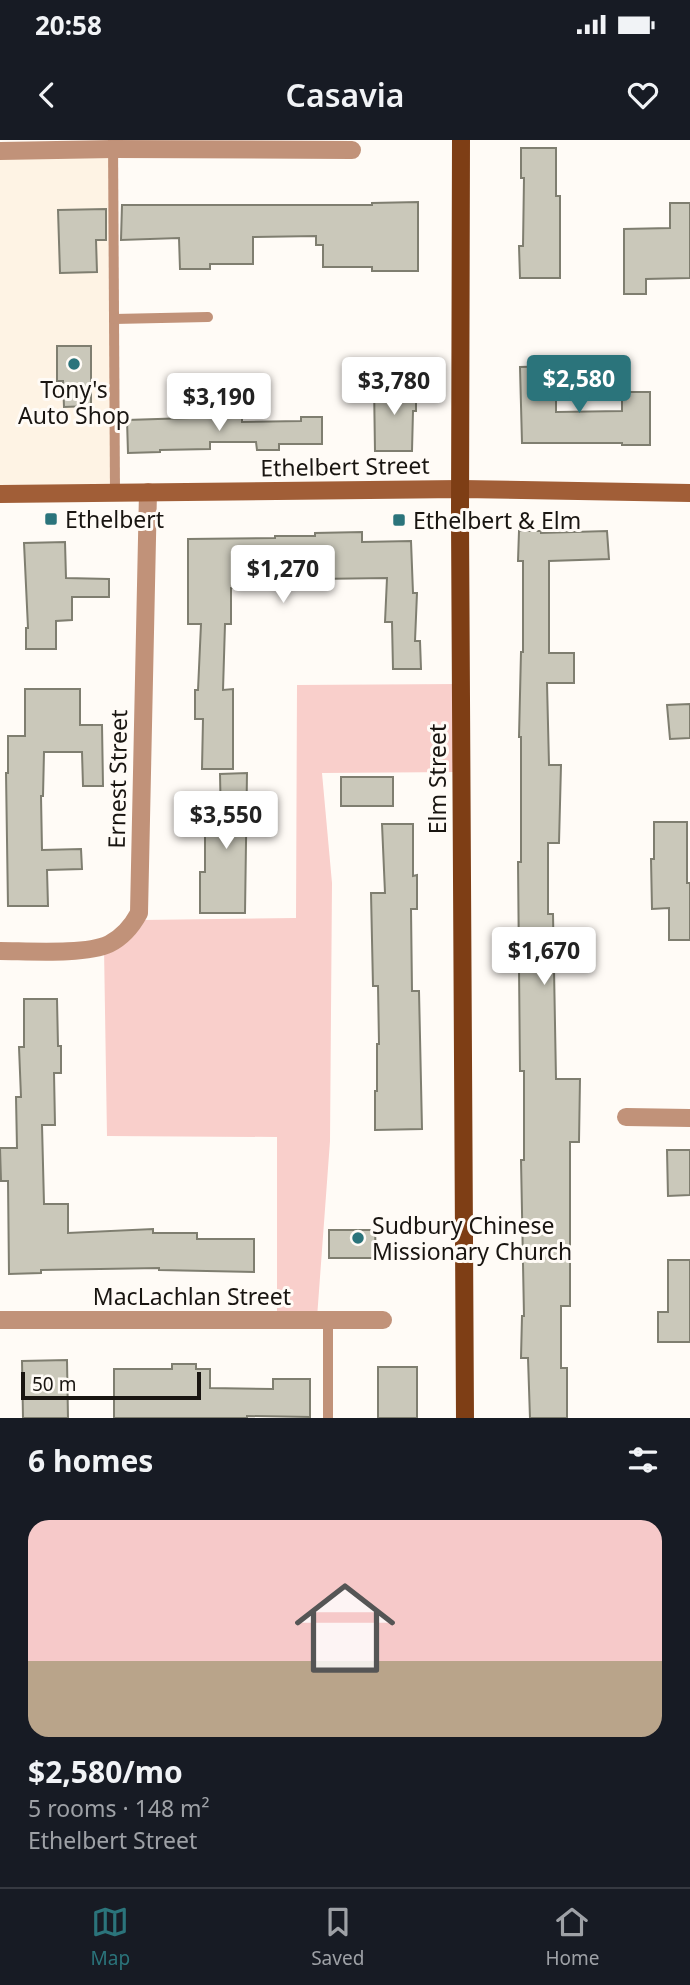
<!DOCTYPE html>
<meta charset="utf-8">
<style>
body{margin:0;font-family:"Noto Sans",sans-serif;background:#242831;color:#f1f3f6;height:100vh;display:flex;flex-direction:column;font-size:26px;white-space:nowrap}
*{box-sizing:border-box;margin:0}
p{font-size:23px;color:#9ea1a6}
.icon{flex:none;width:38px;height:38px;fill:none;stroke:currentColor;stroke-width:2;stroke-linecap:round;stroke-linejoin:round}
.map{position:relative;height:1278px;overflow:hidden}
.side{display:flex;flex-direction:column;background:#171b24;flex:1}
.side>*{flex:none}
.scale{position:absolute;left:21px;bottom:18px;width:180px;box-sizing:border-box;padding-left:7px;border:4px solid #191511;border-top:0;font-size:19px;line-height:24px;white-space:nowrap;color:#191511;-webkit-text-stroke:5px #fffbf6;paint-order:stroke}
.price{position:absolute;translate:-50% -60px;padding:0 16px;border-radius:7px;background:#fff;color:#222;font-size:23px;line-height:46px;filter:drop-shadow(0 2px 4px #0008)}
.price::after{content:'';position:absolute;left:50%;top:42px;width:21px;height:16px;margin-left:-10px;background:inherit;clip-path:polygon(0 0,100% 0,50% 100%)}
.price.selected{background:#2b747b;color:#fff}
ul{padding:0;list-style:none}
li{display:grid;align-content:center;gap:14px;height:371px;padding:0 28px}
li+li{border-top:2px solid #363941}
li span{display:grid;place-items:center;height:217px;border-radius:21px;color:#555}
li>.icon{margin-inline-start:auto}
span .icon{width:126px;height:126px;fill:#fffc;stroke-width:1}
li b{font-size:30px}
h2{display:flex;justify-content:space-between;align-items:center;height:84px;padding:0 28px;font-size:30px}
.status{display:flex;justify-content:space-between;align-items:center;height:49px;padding:0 35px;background:#171b24;direction:ltr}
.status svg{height:19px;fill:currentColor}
header{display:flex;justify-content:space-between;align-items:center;height:91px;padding:0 28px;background:#171b24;font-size:32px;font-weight:600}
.tabs{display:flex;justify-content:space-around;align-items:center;height:98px;border-top:2px solid #363941;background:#171b24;font-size:19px;color:#9ea1a6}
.tabs a{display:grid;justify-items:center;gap:4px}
.tabs .selected{color:#2b747b}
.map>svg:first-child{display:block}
.built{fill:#fef3e4}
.green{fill:#f9cfcb}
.building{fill:#cac8ba;stroke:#7f7e70;stroke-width:2}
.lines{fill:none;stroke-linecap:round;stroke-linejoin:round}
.lane{stroke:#c19279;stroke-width:10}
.street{stroke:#c19279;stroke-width:18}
.secondary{stroke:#a15e37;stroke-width:18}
.primary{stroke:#7e3e15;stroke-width:18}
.poi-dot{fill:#2b747b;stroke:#fffbf6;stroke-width:2.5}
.labels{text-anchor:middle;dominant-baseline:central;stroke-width:6;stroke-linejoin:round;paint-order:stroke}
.poi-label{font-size:23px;fill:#191511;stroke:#fffbf6;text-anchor:start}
.street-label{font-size:23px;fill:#191511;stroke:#fffbf6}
</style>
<div class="status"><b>20:58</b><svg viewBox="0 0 49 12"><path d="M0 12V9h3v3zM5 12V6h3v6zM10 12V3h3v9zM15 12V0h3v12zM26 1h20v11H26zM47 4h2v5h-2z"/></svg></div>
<header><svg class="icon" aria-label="back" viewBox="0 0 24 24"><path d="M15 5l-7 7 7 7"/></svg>Casavia<svg class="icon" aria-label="heart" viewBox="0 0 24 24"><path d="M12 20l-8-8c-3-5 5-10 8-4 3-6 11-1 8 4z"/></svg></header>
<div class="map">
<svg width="690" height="1278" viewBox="0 0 690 1278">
<rect width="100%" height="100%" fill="#fffbf6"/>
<!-- built -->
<polygon class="built" points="111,10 112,351 0,352 0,12"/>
<!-- green -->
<polygon class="green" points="459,544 459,632 322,633 332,743 330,1001 317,1178 277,1177 277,997 107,996 104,808 142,780 296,778 297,545"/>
<!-- building -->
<g class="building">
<polygon points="521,8 556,8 556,56 560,56 560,138 520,138 519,106 523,106 524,38 521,38"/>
<polygon points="418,62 418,131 372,131 372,127 323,127 323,105 316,105 316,96 253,97 253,124 210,124 210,129 180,129 179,98 121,100 122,65 372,65 372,63"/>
<polygon points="670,63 690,63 690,138 646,139 646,154 624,154 624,89 670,88"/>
<polygon points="106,69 106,100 96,100 97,132 60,133 58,70"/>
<polygon points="57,206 91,206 91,266 64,267 63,241 57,241"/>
<polygon points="556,226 556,272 622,271 622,252 650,252 650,305 622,305 622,303 522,303 520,227"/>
<polygon points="374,244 416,244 416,271 413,271 412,311 375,311"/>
<polygon points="220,273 242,273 242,282 301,281 301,277 322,277 322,304 279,304 279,310 257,310 256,302 210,302 210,309 160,310 160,312 128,313 127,280 220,277"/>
<polygon points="519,391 541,391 541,393 607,391 609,419 549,421 549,513 574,513 574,543 547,543 549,625 561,625 559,703 548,703 548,774 553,774 556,939 580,939 579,1002 570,1002 570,1166 561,1166 561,1228 567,1228 567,1278 530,1278 528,1218 521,1218 522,1176 524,1176 521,1020 524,1020 524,931 520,931 518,722 521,722 521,597 519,597 521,512 523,512 523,421 518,421"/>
<polygon points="362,392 362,402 411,401 413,453 417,453 415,501 420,501 421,529 393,529 392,482 385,482 387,438 316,439 316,437 268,437 268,448 231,448 231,484 225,484 223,550 233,549 233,629 202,629 203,579 195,579 195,550 198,550 201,484 188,484 188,399 275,398 275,396 315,396 315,393"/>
<polygon points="65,402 66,438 109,439 109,457 72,457 72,480 56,481 56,509 26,509 26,488 28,488 24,403"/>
<polygon points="25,549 80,549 80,585 102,585 103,646 83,646 82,612 44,612 43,656 41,656 42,710 81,709 82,729 47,730 48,766 8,766 6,633 8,633 8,596 25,596"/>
<polygon points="690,564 690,598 670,599 667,565"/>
<polygon points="247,633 245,773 200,773 200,732 205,732 205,683 221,683 220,634"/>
<rect x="341" y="637" width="52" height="29"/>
<polygon points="654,682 687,682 687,743 690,743 690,800 669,800 669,768 652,769 651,719 654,719"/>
<polygon points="382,684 413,684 413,736 417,735 417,769 411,769 412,851 419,851 422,989 375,990 375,951 377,951 377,904 379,904 378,846 373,846 371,753 385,753"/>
<polygon points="24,859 57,859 58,906 61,906 61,933 54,933 55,985 42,985 44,1064 68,1064 68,1093 153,1089 153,1093 197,1093 197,1099 254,1099 254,1132 159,1130 159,1128 41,1130 41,1133 9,1134 8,1041 1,1041 0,1008 17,1008 16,957 21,957 19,907 24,907"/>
<polygon points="667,1010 690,1010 690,1055 668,1056"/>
<polygon points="329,1090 375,1090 376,1118 329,1118"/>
<polygon points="668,1120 690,1120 690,1202 658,1202 658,1172 668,1172"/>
<polygon points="67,1220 68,1278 23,1278 22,1221"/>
<polygon points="172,1224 196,1224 196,1229 210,1229 210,1248 273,1249 273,1239 310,1239 310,1277 247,1276 247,1278 114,1278 114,1229 172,1229"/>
<rect x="378" y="1227" width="39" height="51"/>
</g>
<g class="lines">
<!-- lane -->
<g class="lane">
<polyline points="113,0 115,353"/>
<polyline points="114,179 208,177"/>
<polyline points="328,1181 328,1278"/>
</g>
<!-- street -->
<g class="street">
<polyline points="0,11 113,9 352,10"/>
<path d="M0,811C27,811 86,815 109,804C123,797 132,786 139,773L148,352"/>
<polyline points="626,977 690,978"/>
<polyline points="0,1180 383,1180"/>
</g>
<!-- secondary -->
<polyline class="secondary" points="0,354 461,349 690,353"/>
<!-- primary -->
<polyline class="primary" points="461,0 460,380 465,1278"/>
</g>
<!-- markers -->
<g class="poi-dot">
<circle cx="74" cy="224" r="7"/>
<rect x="44" y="372" width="14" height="14" rx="3.5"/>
<rect x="392" y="373" width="14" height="14" rx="3.5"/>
<circle cx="358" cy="1098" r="7"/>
</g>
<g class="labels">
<!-- poi labels -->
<g class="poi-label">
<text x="74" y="249" text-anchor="middle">Tony's<tspan x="74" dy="26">Auto Shop</tspan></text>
<text x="65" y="379">Ethelbert</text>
<text x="413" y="380">Ethelbert &amp; Elm</text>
<text x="372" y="1085">Sudbury Chinese<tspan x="372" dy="26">Missionary Church</tspan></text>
</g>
<!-- street labels -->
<g class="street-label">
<text transform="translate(345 326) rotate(-1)">Ethelbert Street</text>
<text transform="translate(117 639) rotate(-89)">Ernest Street</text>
<text transform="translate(437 639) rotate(-90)">Elm Street</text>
<text x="192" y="1156">MacLachlan Street</text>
</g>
</g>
</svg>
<div class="scale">50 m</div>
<b class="price selected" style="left:579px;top:275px">$2,580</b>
<b class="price" style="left:394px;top:277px">$3,780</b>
<b class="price" style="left:219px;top:293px">$3,190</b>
<b class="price" style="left:283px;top:465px">$1,270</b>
<b class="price" style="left:226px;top:711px">$3,550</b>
<b class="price" style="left:544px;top:847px">$1,670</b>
</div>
<section class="side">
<h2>6 homes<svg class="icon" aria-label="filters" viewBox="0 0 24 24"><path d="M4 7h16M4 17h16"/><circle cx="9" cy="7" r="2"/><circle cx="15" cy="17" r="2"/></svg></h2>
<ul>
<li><span style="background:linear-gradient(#f6c9c9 65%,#b9a48a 0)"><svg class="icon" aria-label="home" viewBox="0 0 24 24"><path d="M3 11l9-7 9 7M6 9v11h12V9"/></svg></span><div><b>$2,580/mo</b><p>5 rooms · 148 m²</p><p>Ethelbert Street</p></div></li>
</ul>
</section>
<nav class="tabs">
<a class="selected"><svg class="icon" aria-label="map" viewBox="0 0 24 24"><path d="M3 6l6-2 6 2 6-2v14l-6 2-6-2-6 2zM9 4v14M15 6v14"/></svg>Map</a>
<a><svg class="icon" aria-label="saved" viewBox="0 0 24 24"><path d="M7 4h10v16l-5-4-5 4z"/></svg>Saved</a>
<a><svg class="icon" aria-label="home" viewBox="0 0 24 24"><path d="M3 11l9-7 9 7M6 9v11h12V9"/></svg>Home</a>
</nav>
